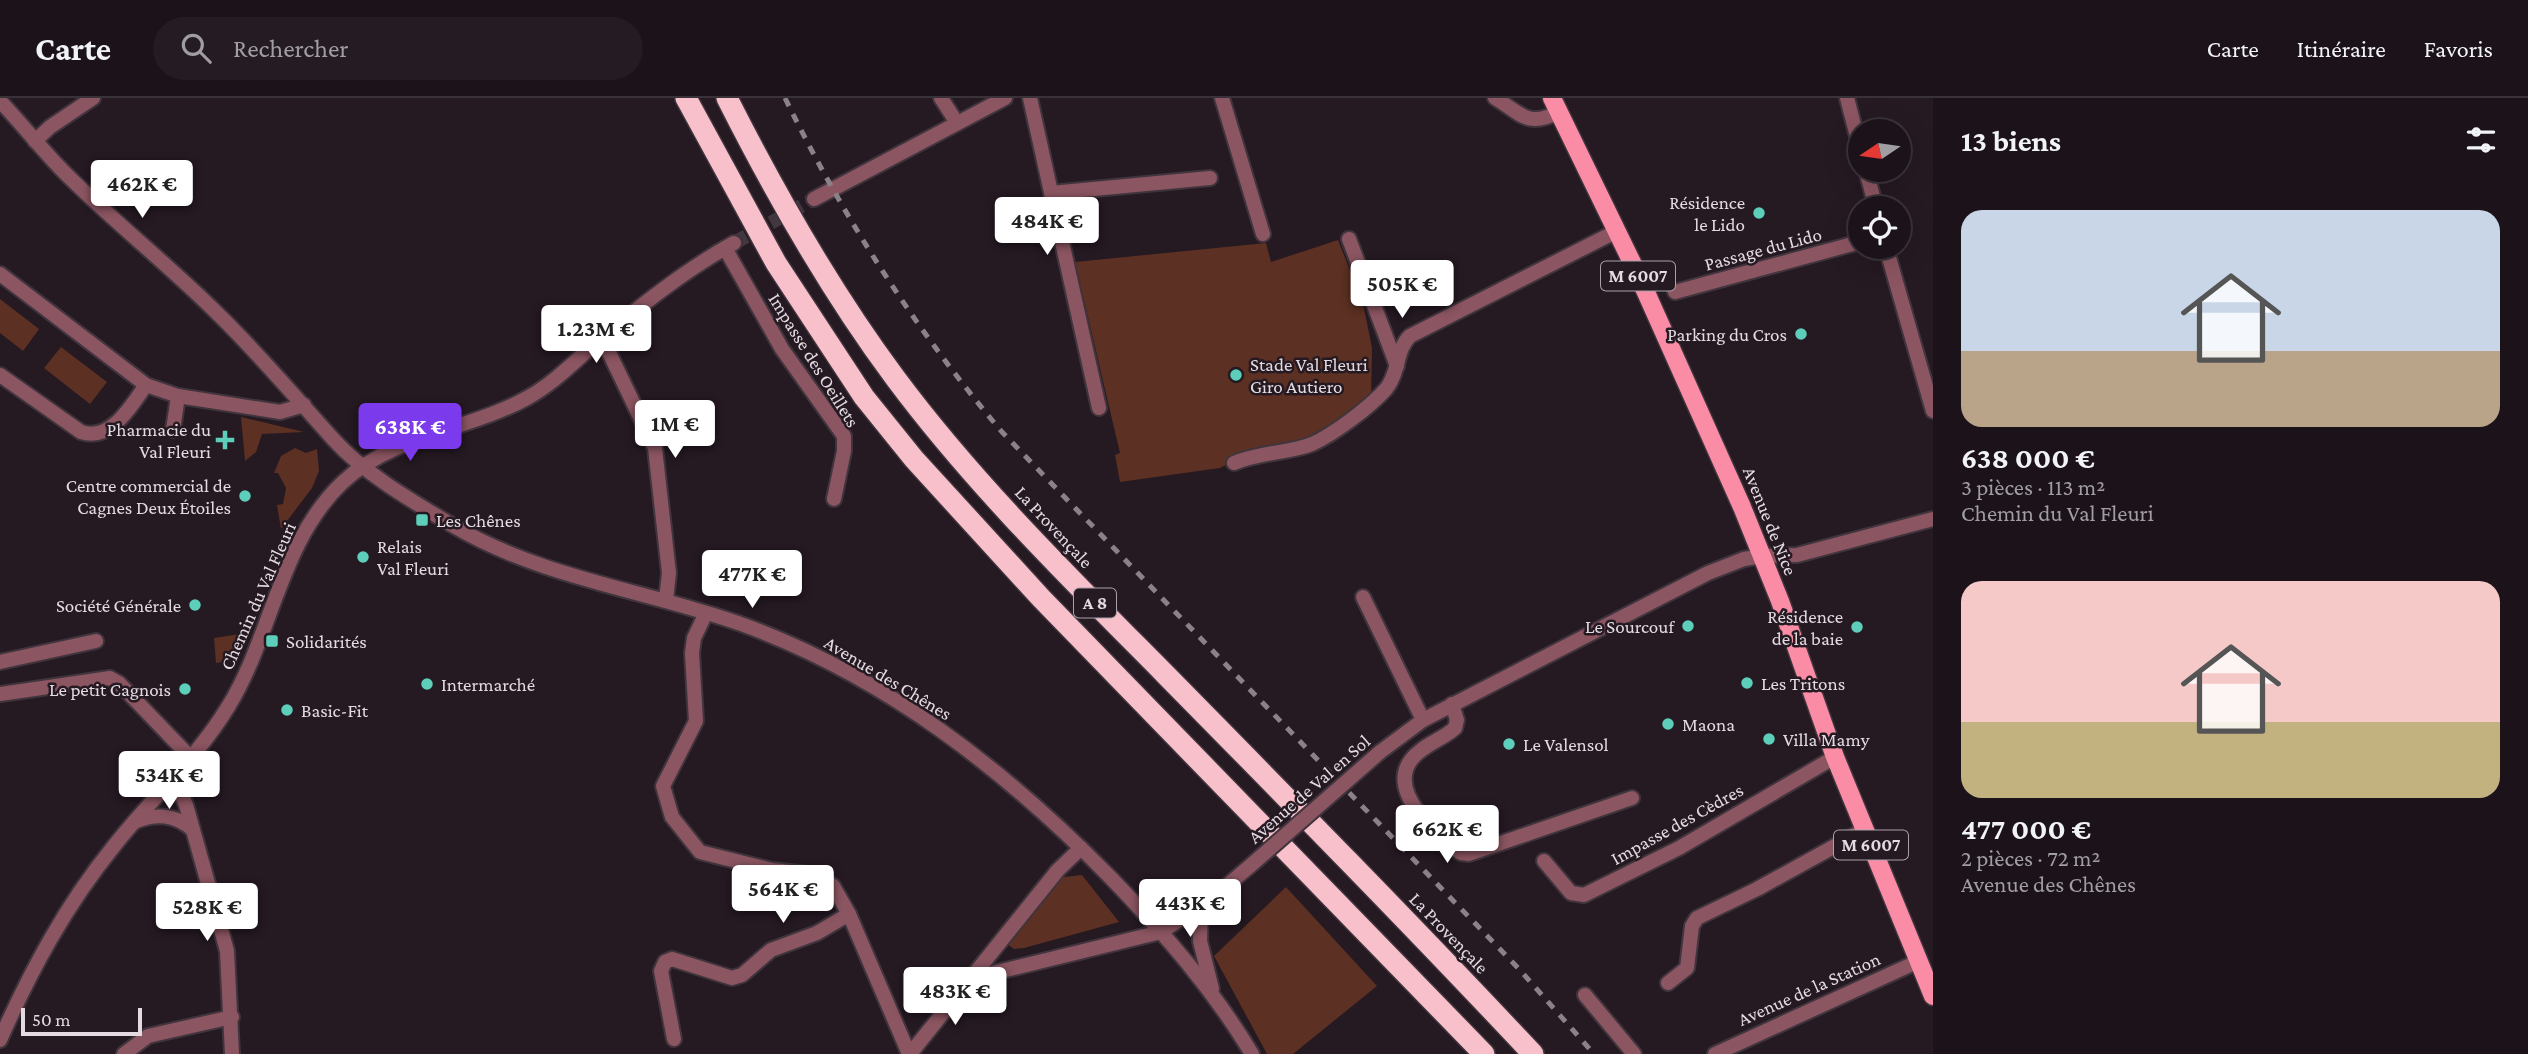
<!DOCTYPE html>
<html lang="fr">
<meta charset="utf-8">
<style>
body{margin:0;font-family:"Crimson Pro",serif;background:#251c23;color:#f1f3f6;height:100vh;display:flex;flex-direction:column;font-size:26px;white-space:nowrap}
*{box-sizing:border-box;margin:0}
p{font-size:23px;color:#a09ea2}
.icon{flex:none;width:38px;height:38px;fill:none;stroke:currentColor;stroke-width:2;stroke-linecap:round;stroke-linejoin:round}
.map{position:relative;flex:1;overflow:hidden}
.drawer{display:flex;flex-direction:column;background:#1c131a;width:595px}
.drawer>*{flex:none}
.needle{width:46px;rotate:257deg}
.buttons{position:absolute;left:1848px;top:21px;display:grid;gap:14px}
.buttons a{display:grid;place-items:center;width:63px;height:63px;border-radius:50%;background:#1c131a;box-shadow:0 7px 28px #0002,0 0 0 2px #3a3239;font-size:35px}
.scale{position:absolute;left:21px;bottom:18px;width:121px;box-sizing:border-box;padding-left:7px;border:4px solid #e3dbe1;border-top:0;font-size:19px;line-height:24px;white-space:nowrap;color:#e3dbe1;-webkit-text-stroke:5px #251922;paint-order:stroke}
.price{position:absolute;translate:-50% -60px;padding:0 16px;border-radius:7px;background:#fff;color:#222;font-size:23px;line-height:46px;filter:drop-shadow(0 2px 4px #0008)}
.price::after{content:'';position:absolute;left:50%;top:42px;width:21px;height:16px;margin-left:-10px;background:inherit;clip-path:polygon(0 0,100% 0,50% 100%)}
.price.current{background:#7c3aed;color:#fff}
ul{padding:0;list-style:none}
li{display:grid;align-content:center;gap:14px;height:371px;padding:0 28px}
li span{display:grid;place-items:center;height:217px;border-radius:21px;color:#555}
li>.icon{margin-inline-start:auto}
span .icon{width:126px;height:126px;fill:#fffc;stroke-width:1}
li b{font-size:30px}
h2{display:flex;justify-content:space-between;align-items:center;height:84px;padding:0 28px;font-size:30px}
header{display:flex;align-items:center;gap:42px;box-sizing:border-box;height:98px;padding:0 35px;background:#1c131a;border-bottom:2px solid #3a3239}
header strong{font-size:33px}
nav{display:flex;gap:38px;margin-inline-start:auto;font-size:24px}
.search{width:490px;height:63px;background:#251c23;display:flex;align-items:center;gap:18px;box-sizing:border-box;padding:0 24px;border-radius:38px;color:#a09ea2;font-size:26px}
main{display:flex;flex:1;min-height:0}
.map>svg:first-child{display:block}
.green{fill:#5c3023}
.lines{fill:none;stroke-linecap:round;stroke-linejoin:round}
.tertiary-tunnel{stroke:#42363f;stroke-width:14;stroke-dasharray:14 7;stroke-linecap:butt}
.minor-casing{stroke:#40343d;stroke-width:18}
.tertiary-casing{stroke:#40343d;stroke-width:18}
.primary-casing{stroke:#40343d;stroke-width:21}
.motorway-casing{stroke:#40343d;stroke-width:24}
.minor{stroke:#8b5561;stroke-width:14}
.tertiary{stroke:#8b5561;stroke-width:14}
.primary{stroke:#fb8ca5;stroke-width:18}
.motorway{stroke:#f7c0ca;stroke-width:21}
.rail{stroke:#8b8289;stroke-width:5;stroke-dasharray:9 9;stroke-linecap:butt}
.minor-bridge-casing{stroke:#40343d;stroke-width:18;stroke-linecap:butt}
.minor-bridge{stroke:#8b5561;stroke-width:14}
.poi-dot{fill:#5cceba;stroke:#251922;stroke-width:2.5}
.labels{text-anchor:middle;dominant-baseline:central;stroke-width:5;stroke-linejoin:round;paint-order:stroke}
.shield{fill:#251922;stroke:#aaa1a8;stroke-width:2}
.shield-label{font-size:18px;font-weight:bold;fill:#e3dbe1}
.poi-label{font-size:19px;fill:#e3dbe1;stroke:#251922;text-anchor:start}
.street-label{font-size:19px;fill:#e3dbe1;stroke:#251922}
</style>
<header>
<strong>Carte</strong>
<div class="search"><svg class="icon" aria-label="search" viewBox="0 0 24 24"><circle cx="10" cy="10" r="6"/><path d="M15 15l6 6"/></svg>Rechercher</div>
<nav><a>Carte</a><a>Itinéraire</a><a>Favoris</a></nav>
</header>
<main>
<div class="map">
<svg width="1933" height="956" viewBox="0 0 1933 956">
<rect width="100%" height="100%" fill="#251922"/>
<!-- green -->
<g class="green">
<polygon points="1338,142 1363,205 1372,250 1371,303 1309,342 1249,355 1220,370 1120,384 1115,357 1120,355 1075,164 1266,145 1271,164"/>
<polygon points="0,201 39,231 23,253 0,235"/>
<polygon points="61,249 107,284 90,306 44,270"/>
<polygon points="241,319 304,334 262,336 256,354 245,363"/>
<polygon points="295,350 306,355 317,351 319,373 312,390 281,431 277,407 283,406 286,390 278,375 274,375 281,358"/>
<polygon points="240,536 229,563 216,565 214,540"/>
<polygon points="1082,777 1119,824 1024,850 1014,851 1007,846 1063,779"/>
<polygon points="1286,789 1377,888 1293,956 1267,956 1214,858"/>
</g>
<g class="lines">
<!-- tertiary-tunnel -->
<polyline class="tertiary-tunnel" points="734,145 814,101"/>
<!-- minor casing -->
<g class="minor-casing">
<g id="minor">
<polyline points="941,0 957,25"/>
<polyline points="1030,0 1099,310"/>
<polyline points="1222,0 1263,136"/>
<path d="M1495,0C1522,16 1527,30 1559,14"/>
<polyline points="1847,0 1860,50"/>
<path d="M0,3C22,26 42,52 65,75C114,124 170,168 219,217C260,257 296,300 334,342C365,376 412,403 452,427C541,480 645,492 741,526C885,578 1005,672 1111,780C1164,835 1213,891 1252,956"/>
<polyline points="35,43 50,29 93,0"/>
<polyline points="1866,72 1876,110"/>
<polyline points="1051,95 1210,80"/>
<polyline points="1349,141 1397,268"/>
<polyline points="1886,149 1933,313"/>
<polyline points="725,150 782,251 844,338 844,353 834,401"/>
<polyline points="0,176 146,287 178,298 280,314 304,307"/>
<polyline points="1675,194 1860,144"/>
<polyline points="602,240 655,350 669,475 666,502"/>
<path d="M0,277L81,334C111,344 131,308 146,287"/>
<polyline points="173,332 178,298"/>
<path d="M1234,365C1260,354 1290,355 1312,346C1334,336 1370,309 1386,291C1399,276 1396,251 1410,238L1617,133"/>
<polyline points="1363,499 1423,622"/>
<polyline points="706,515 694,540 692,555 696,623 663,688 672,719 700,754 772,772 817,777 833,788 849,816"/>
<polyline points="0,564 96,543"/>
<polyline points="0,596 110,580 119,585 190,659"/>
<path d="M1452,606L1457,622L1455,630C1442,642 1422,647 1411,662C1387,694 1437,738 1461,755L1469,756L1632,700"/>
<polyline points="1380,654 1423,622 1708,475 1744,461 1762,458"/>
<polyline points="174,680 186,707 227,853 232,956"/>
<path d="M134,724C156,715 175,716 193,732"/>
<polyline points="1544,763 1571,795 1584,797 1679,750 1835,659"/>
<polyline points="1201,808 1200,843 1212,891"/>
<polyline points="973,880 1161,834 1210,802 1250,768"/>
<polyline points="1668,885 1687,870 1692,828 1697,820 1757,791 1864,732"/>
<polyline points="1585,897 1634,956"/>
<polyline points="674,941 661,873 665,864 672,861 732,880 742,877 771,852 817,835 849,816 909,956"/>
<polyline points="124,956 148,938 232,919"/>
<polyline points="910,956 1058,772 1081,750"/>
<polyline points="1715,956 1919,863"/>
</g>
</g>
<!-- tertiary casing -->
<g class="tertiary-casing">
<g id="tertiary">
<polyline points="814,101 1005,0"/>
<polyline points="1762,458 1797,457 1933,421"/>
<path d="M0,942C31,872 66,807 114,748C151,701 197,660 228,609C272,538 280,443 343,384C393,337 469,332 527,300C553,286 575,263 597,244C640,208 685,172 734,145"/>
</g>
</g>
<!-- primary casing -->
<g class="primary-casing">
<polyline id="primary" points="1552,0 1640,181 1742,409 1780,503 1835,659 1933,898"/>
</g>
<!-- motorway casing -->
<g class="motorway-casing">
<g id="motorway">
<polyline points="686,0 776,165 864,299 914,361 1041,500 1484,956"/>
<path d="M727,0C776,97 831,194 896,281C975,387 1071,481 1164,575C1288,701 1412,827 1533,956"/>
</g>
</g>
<!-- minor -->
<use href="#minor" class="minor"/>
<!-- tertiary -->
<use href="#tertiary" class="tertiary"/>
<!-- primary -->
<use href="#primary" class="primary"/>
<!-- motorway -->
<use href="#motorway" class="motorway"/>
<!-- rail -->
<path class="rail" d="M785,0C844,121 915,231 1002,334L1519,871L1594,956"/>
<!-- minor-bridge casing -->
<g class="minor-bridge-casing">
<polyline id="minor-bridge" points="1250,768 1380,654"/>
</g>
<!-- minor-bridge -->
<use href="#minor-bridge" class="minor-bridge"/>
</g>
<!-- markers -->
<g class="poi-dot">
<circle cx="1759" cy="115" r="7"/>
<circle cx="1801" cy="236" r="7"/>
<circle cx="1236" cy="277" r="7"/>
<path d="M221.5 331.5h7v7h7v7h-7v7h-7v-7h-7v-7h7z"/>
<circle cx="245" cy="398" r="7"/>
<rect x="415" y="415" width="14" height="14" rx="3.5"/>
<circle cx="363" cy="459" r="7"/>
<circle cx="195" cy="507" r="7"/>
<circle cx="1688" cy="528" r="7"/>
<circle cx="1857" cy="529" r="7"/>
<rect x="265" y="536" width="14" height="14" rx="3.5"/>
<circle cx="1747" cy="585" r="7"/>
<circle cx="427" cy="586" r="7"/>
<circle cx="185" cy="591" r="7"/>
<circle cx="287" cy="612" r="7"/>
<circle cx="1668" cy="626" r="7"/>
<circle cx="1769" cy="641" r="7"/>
<circle cx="1509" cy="646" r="7"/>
</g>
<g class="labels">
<!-- shield labels -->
<g class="shield">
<rect x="1601" y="163.5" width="74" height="29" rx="5"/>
<rect x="1074" y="490.5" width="42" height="29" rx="5"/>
<rect x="1834" y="732.5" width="74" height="29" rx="5"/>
</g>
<g class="shield-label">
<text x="1638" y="178">M 6007</text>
<text x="1095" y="505">A 8</text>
<text x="1871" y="747">M 6007</text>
</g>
<!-- poi labels -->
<g class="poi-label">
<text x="1745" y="104" text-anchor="end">Résidence<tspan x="1745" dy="22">le Lido</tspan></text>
<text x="1787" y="236" text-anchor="end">Parking du Cros</text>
<text x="1250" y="266">Stade Val Fleuri<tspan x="1250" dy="22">Giro Autiero</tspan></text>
<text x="211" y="331" text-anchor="end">Pharmacie du<tspan x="211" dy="22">Val Fleuri</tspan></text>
<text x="231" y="387" text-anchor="end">Centre commercial de<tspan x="231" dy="22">Cagnes Deux Étoiles</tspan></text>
<text x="436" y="422">Les Chênes</text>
<text x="377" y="448">Relais<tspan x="377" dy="22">Val Fleuri</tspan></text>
<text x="181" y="507" text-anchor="end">Société Générale</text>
<text x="1843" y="518" text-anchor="end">Résidence<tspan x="1843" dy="22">de la baie</tspan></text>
<text x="1674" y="528" text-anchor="end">Le Sourcouf</text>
<text x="286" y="543">Solidarités</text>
<text x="1761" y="585">Les Tritons</text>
<text x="441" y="586">Intermarché</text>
<text x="171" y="591" text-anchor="end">Le petit Cagnois</text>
<text x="301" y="612">Basic-Fit</text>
<text x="1682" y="626">Maona</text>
<text x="1783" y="641">Villa Mamy</text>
<text x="1523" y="646">Le Valensol</text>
</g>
<!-- street labels -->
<g class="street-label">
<text transform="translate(1763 151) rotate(-15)">Passage du Lido</text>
<text transform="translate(814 262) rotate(58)">Impasse des Oeillets</text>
<text transform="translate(1770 423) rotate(68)">Avenue de Nice</text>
<text transform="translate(1054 429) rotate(47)">La Provençale</text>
<text transform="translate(258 498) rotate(-66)">Chemin du Val Fleuri</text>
<text transform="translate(888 580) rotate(31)">Avenue des Chênes</text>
<text transform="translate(1309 691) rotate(-41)">Avenue de Val en Sol</text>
<text transform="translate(1677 726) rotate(-29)">Impasse des Cèdres</text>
<text transform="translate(1449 835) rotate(46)">La Provençale</text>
<text transform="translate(1809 891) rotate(-24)">Avenue de la Station</text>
</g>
</g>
</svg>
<div class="buttons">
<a><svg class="needle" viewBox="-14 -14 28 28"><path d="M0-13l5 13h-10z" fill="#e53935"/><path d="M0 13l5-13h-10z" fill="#a09ea2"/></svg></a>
<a><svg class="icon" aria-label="locate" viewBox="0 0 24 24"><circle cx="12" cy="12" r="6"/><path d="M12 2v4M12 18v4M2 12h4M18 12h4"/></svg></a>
</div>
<div class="scale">50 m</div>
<b class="price" style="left:142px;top:122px">462K €</b>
<b class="price" style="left:1047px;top:159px">484K €</b>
<b class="price" style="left:1402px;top:222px">505K €</b>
<b class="price" style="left:596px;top:267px">1.23M €</b>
<b class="price" style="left:675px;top:362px">1M €</b>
<b class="price current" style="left:410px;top:365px">638K €</b>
<b class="price" style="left:752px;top:512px">477K €</b>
<b class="price" style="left:169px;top:713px">534K €</b>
<b class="price" style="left:1447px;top:767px">662K €</b>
<b class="price" style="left:783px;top:827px">564K €</b>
<b class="price" style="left:1190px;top:841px">443K €</b>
<b class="price" style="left:207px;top:845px">528K €</b>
<b class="price" style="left:955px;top:929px">483K €</b>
</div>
<section class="drawer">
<h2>13 biens<svg class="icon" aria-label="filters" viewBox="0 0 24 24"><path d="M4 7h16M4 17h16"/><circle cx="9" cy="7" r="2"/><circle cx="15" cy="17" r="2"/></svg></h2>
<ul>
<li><span style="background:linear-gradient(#c9d6e8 65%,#b9a48a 0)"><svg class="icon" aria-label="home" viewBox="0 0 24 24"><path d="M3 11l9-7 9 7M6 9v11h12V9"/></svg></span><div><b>638 000 €</b><p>3 pièces · 113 m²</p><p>Chemin du Val Fleuri</p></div></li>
<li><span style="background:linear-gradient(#f6c9c9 65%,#c2b280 0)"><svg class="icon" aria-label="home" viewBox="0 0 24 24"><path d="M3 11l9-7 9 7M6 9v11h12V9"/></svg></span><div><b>477 000 €</b><p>2 pièces · 72 m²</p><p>Avenue des Chênes</p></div></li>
</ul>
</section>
</main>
